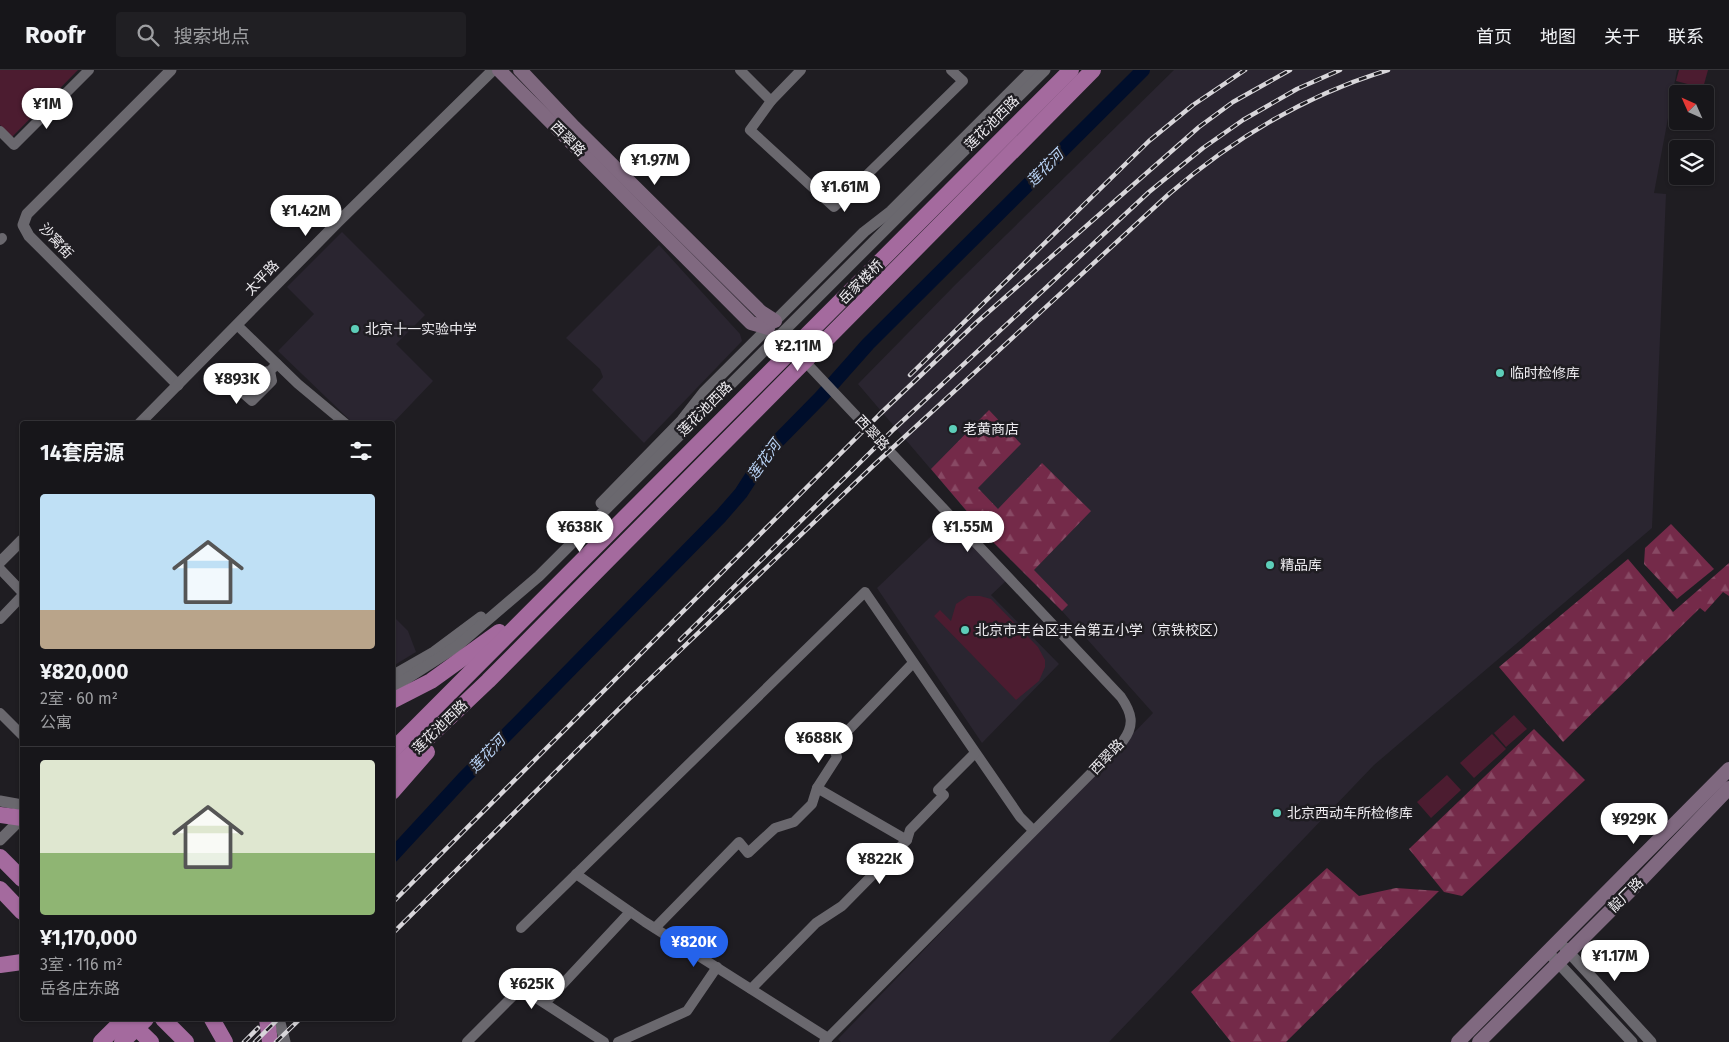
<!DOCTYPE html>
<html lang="zh">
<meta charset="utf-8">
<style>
body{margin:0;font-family:"Fira Sans","Noto Sans SC",sans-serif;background:#201f23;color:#f1f3f6;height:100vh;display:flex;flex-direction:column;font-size:19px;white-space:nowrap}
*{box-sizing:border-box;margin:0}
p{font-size:16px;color:#9e9fa2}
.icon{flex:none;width:28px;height:28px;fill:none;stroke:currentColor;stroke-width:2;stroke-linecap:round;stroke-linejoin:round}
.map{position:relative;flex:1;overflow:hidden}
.sheet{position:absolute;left:20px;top:351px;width:375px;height:600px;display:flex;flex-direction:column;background:#17161a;border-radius:5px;box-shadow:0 1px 4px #0004,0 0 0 1px #363539}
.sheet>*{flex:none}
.needle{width:32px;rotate:315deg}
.fabs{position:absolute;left:1669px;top:15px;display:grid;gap:10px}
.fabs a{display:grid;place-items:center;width:45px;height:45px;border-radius:5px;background:#17161a;box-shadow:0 1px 4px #0004,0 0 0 1px #363539;font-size:25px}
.price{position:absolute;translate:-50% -42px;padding:0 11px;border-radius:18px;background:#fff;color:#222;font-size:16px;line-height:32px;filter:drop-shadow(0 1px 2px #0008)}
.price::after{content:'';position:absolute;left:50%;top:30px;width:15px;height:11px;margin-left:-8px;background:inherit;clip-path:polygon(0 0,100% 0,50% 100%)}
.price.active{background:#2563eb;color:#fff}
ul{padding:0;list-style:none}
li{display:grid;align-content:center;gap:10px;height:265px;padding:0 20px}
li+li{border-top:1px solid #363539}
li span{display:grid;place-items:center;height:155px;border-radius:5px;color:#555}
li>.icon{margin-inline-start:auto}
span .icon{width:90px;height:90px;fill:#fffc;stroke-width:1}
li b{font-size:21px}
h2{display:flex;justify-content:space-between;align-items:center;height:60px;padding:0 20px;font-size:21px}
header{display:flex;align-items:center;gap:30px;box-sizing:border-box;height:70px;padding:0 25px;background:#17161a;border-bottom:1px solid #363539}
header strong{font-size:24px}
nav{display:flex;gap:28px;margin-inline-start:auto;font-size:18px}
.search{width:350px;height:45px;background:#201f23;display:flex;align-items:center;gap:12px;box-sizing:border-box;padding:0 18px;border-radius:5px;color:#9e9fa2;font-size:19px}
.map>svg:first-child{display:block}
.built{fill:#2a2530}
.green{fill:#4c1c30}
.forest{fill:url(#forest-firs)}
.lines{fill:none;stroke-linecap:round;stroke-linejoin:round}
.river{stroke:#000e2b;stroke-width:14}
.minor{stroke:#6a686e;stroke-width:10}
.tertiary{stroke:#6a686e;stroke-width:11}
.secondary{stroke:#806980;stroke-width:14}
.trunk{stroke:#a46a9e;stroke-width:16}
.rail-casing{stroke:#d8d6da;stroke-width:4.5}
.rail{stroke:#1f1d22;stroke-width:2.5;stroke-dasharray:8;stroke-linecap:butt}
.poi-dot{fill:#5dceb9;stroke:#1f1d22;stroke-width:2}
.labels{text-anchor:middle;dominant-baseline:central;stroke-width:5;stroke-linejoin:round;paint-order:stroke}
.street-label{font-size:14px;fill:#eeecf0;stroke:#1f1d22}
.poi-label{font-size:14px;fill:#eeecf0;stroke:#1f1d22;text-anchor:start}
.water-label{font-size:15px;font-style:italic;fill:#b8d2f4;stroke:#1f1d22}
</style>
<header>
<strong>Roofr</strong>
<div class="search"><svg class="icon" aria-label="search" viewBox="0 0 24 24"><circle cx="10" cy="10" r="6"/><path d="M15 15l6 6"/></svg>搜索地点</div>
<nav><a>首页</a><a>地图</a><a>关于</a><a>联系</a></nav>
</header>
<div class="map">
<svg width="1729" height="972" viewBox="0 0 1729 972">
<defs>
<pattern id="forest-firs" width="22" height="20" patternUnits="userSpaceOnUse" patternTransform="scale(1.25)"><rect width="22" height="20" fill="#742a49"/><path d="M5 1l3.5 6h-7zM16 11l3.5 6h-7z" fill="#884964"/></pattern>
</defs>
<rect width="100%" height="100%" fill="#1f1d22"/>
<!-- built -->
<g class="built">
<polygon points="1174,0 1677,0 1654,123 1666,124 1652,458 1374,695 1109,972 841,972 838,969 1153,643 1062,541 993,472 858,314 956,214"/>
<polygon points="342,162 425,245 396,274 433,311 392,354 354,354 278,281 314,244 287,217"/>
<polygon points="659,175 740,264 742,271 644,373 592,320 603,307 600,299 566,268"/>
<polygon points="948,450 1006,511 991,525 1059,594 982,673 877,518"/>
<polygon points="395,548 408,561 416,582 393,596 393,550"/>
</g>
<!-- green -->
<g class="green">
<polygon points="0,0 78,0 12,67 0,55"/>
<polygon points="1679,0 1708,0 1703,18 1676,11"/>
<polygon points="968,526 980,526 991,529 1038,577 1045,590 1045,597 1039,611 1016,630 934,546 940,540 951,551 956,534"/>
<polygon points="1514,645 1527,659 1506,677 1494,663"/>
<polygon points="1492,664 1506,679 1474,708 1460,693"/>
<polygon points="1447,705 1461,720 1431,748 1417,732"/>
</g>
<!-- forest -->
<g class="forest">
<polygon points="989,340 1021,374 978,418 998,439 1042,393 1091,441 1034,500 1068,535 1062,541 993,472 931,399"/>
<polygon points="1671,454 1714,499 1677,529 1644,494 1645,478"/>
<polygon points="1628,489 1673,542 1729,493 1729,526 1723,522 1705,542 1700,538 1563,672 1499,597"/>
<polygon points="1534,659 1585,710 1462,826 1444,822 1409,779"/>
<polygon points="1327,798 1359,826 1396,818 1439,821 1286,972 1231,972 1191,922"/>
</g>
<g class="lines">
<!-- river -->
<polyline class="river" points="392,786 463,709 721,446 741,423 768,381 821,327 868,274 1143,0"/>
<!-- minor -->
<g class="minor">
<polyline points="740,0 771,31 750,60 834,137 963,11 951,0"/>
<polyline points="771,31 801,0"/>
<polyline points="0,61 14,75 89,0"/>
<polyline points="0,170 2,168"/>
<polyline points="237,255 298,314 346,354"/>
<path d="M780,265L1121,627C1132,643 1135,655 1123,671L824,972"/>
<polyline points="270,301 272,311 252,331 243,323 263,302 270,301 277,294"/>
<polyline points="0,499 22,522"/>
<polyline points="0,549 22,526"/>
<polyline points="0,643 22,665"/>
<polyline points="907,770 817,718 837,687 833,676 913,593"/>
<polyline points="576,804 645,852 828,968"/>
<polyline points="521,858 865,522 1020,747 1033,760"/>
<polyline points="655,858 739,772 748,783 775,758 794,752 812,734 817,718"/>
<polyline points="751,919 816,853 842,836 907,770 910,760 944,725 938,720 975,683"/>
<polyline points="545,933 630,842"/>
<polyline points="467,972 521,918 604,972"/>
<polyline points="618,972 687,941 717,897"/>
</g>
<!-- tertiary -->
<g class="tertiary">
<polyline points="171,0 27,144 23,155 29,166 178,315"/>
<polyline points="139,354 338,152 493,0"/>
<polyline points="601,433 682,350 704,322 864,162 891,141 1032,0"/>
<polyline points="0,492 22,470"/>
<polyline points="392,606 434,582 481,547"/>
<polyline points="392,618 456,577 539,506 1045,0"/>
<polyline points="0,731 22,735"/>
<polyline points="0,770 22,748"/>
<polyline points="1564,877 1651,972"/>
<polyline points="1548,882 1632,972"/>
<polyline points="279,949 285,972"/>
</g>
<!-- secondary -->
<g class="secondary">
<polyline points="499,0 751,253 768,258"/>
<polyline points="520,0 574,57 761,242 775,251"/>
<polyline points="1458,972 1729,699"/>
<polyline points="1479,972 1642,809 1729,718"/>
</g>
<!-- trunk -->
<g class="trunk">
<polyline points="392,631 431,611 499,562"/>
<polyline points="392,681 1071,0"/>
<polyline points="392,702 488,611 1093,0"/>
<polyline points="392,722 427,682"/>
<polyline points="0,745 22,748"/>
<polyline points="0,787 22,809"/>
<polyline points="0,819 22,842"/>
<polyline points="0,895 22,892"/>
<polyline points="127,949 151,972"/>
<polyline points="163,949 186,972"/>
<polyline points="212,949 225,972"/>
<polyline points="267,949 270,972"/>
<polyline points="101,972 124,949"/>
<polyline points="122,972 146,949"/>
</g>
<!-- rail casing -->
<g class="rail-casing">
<g id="rail">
<polyline points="910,305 1149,71 1193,35 1245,0"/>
<polyline points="680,570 894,359 1149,122 1203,78 1243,50 1297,19 1340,0"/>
<polyline points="392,833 880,344 977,252 1199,57 1233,32 1290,0"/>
<path d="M392,864L628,630L874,395L1169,124C1234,68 1306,25 1388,0"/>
<polyline points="244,972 258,958"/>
<polyline points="255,972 278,949"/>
<polyline points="276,972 300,949"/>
</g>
</g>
<!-- rail -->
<use href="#rail" class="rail"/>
</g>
<!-- markers -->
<g class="poi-dot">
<circle cx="355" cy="259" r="5"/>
<circle cx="1500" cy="303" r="5"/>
<circle cx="953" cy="359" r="5"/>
<circle cx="1270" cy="495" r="5"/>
<circle cx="965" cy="560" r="5"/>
<circle cx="1277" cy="743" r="5"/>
</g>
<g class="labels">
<!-- street labels -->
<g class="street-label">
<text transform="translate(992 53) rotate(-45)">莲花池西路</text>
<text transform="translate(568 69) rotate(45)">西翠路</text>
<text transform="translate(56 171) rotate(47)">沙窝街</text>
<text transform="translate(262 208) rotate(-46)">太平路</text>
<text transform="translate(861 212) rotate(-45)">岳家楼桥</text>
<text transform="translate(705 339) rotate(-45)">莲花池西路</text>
<text transform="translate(872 363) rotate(47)">西翠路</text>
<text transform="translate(440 657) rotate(-44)">莲花池西路</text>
<text transform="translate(1107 687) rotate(-46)">西翠路</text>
<text transform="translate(1626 825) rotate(-45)">靛厂路</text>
</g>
<!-- poi labels -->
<g class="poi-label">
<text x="365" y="259">北京十一实验中学</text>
<text x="1510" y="303">临时检修库</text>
<text x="963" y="359">老黄商店</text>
<text x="1280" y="495">精品库</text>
<text x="975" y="560">北京市丰台区丰台第五小学（京铁校区）</text>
<text x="1287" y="743">北京西动车所检修库</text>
</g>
<!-- water labels -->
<g class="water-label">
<text transform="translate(1045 98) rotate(-45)">莲花河</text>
<text transform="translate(764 390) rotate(-54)">莲花河</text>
<text transform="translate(487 684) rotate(-46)">莲花河</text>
</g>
</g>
</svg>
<div class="fabs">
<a><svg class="needle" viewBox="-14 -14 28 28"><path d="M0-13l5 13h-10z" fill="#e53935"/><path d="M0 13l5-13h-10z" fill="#9e9fa2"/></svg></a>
<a><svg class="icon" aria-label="layers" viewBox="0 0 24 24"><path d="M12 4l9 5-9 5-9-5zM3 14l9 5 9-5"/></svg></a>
</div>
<b class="price" style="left:47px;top:60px">¥1M</b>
<b class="price" style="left:655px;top:116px">¥1.97M</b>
<b class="price" style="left:845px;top:143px">¥1.61M</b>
<b class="price" style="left:306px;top:167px">¥1.42M</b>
<b class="price" style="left:798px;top:302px">¥2.11M</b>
<b class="price" style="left:237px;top:335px">¥893K</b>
<b class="price" style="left:580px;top:483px">¥638K</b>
<b class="price" style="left:968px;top:483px">¥1.55M</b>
<b class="price" style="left:819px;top:694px">¥688K</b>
<b class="price" style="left:1634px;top:775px">¥929K</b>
<b class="price" style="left:880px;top:815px">¥822K</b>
<b class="price active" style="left:694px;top:898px">¥820K</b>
<b class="price" style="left:1615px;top:912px">¥1.17M</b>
<b class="price" style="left:532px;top:940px">¥625K</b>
<section class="sheet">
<h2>14套房源<svg class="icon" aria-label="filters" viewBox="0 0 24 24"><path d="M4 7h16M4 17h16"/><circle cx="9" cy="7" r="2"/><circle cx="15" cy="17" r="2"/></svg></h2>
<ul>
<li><span style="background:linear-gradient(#bfe0f5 75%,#b9a48a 0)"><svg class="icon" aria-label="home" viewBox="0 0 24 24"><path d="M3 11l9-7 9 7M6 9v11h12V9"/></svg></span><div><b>¥820,000</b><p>2室 · 60 m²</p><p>公寓</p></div></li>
<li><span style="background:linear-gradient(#dfe7d0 60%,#8fb573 0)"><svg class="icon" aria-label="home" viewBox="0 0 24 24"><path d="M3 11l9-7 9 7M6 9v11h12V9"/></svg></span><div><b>¥1,170,000</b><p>3室 · 116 m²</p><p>岳各庄东路</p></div></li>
</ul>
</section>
</div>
